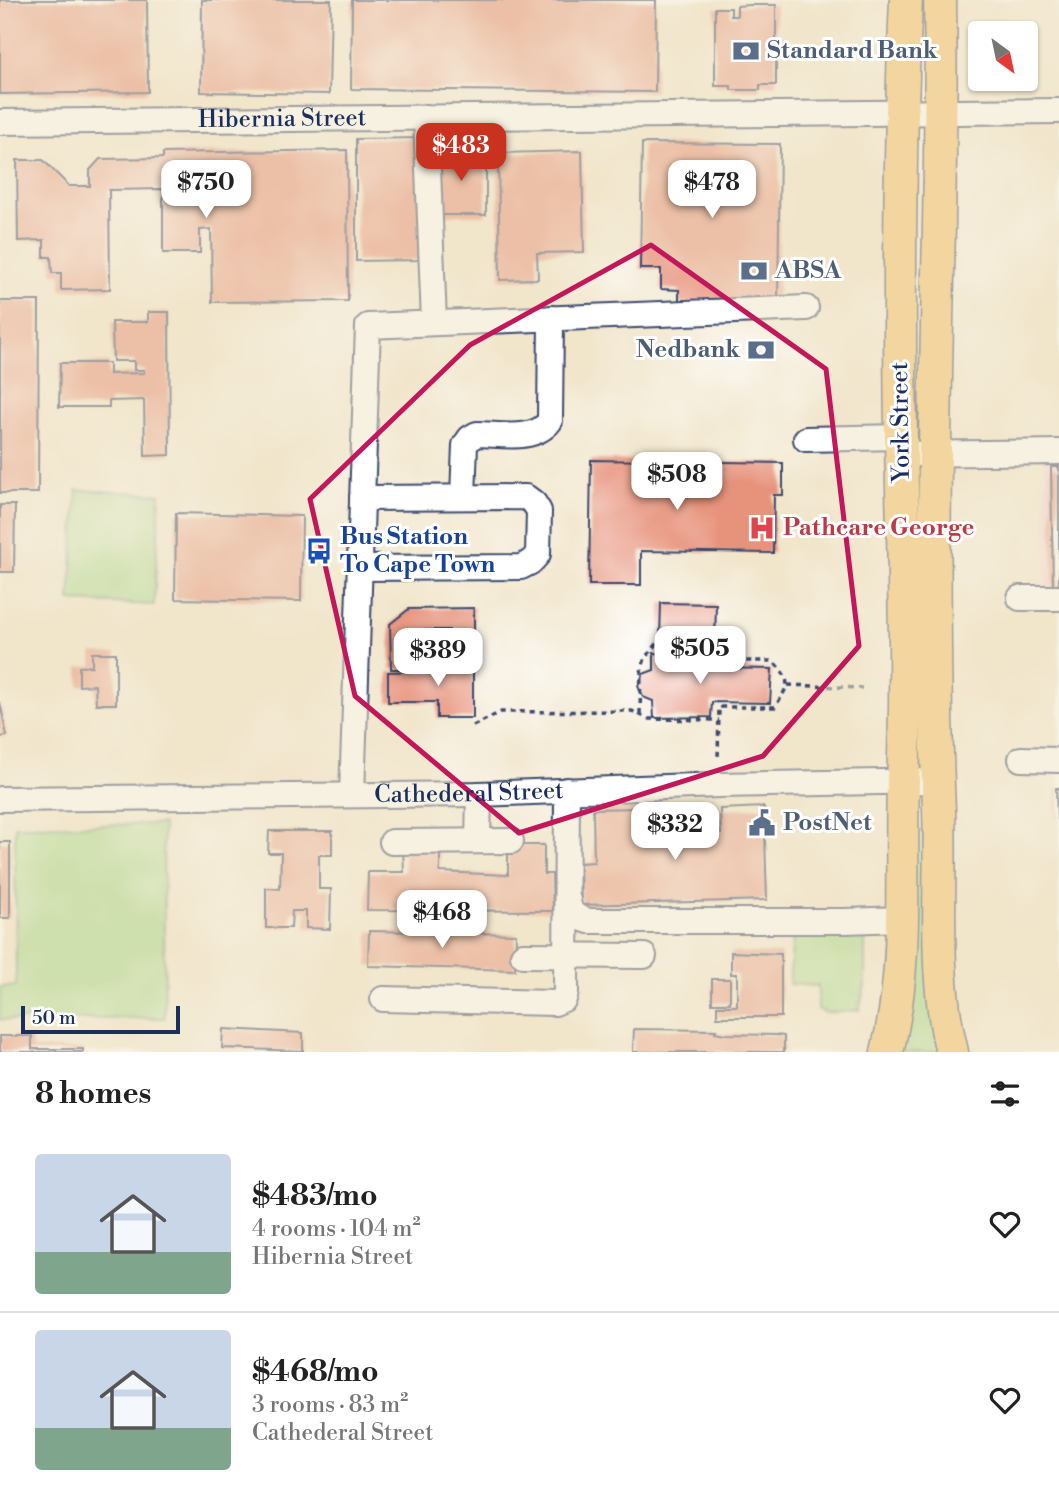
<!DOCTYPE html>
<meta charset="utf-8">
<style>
body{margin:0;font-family:"Libre Bodoni",serif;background:#f6f6f6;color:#222;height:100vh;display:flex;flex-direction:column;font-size:26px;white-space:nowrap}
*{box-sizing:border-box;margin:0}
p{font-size:23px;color:#767676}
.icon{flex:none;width:38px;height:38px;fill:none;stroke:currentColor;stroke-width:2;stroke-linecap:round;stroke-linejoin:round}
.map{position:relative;height:1052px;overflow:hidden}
.details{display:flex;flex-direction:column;background:#fff;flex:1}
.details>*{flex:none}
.needle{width:46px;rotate:147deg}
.fabs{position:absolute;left:968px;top:21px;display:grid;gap:14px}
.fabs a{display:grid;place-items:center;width:70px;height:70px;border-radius:7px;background:#fff;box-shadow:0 2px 5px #0004;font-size:35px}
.scale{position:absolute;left:21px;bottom:18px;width:159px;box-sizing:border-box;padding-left:7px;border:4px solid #1b2f5e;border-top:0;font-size:19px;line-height:24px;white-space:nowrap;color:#1b2f5e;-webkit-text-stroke:5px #fff;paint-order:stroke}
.price{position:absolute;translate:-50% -60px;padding:0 16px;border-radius:14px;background:#fff;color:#222;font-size:23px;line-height:46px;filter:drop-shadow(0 2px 4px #0008)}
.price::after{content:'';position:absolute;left:50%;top:42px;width:21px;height:16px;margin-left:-10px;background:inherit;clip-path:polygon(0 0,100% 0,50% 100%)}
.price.active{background:#c8321e;color:#fff}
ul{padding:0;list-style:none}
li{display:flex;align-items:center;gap:21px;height:175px;padding:0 35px}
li+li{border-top:2px solid #e0e0e0}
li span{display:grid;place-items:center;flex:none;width:196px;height:140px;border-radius:7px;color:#555}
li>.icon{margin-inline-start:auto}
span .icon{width:84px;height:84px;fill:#fffc;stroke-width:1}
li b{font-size:30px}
h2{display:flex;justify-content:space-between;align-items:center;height:84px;padding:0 35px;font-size:30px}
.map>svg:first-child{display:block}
.built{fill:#f7cfd4}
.green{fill:#a5d98a;stroke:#608474;stroke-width:2}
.building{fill:#e7937c}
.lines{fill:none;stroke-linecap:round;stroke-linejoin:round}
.minor-casing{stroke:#3b4a6e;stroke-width:28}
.major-casing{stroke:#3b4a6e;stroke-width:35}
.path{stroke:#3b4a6e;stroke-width:3.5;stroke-dasharray:5 5;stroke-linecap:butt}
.minor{stroke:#fff;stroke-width:24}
.major{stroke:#f5c16b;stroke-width:32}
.marked{fill:none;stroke:#c2185b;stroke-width:5;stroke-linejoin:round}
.labels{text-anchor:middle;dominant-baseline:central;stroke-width:6;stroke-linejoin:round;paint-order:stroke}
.service-label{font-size:24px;font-weight:bold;fill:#4e5e75;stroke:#fff;text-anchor:start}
.street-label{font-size:24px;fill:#1b2f5e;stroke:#fff}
.health-label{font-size:24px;font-weight:bold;fill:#be3a42;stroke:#fff;text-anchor:start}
.transit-label{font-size:24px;font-weight:bold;fill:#164399;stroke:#fff;text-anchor:start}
</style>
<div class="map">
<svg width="1059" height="1052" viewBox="0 0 1059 1052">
<rect width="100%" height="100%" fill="#fff"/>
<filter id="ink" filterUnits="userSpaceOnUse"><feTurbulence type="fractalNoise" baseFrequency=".0143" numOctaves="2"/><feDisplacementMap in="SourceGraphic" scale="14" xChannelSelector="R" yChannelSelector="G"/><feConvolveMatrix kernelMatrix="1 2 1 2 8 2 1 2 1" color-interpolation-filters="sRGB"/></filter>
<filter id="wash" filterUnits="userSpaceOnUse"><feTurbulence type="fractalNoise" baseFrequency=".00686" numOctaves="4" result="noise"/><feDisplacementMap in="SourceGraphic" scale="28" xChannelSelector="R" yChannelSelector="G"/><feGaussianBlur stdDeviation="1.57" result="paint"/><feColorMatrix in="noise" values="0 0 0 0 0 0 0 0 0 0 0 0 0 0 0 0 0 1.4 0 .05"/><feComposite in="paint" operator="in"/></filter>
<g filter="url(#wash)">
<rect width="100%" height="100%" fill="#f1e5ca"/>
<!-- built -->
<polygon class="built" points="1045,456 1059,456 1059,602 1046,602"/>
<!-- green -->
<g class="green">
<polygon points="77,490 160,494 154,605 70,601"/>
<polygon points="163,824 165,1018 0,1020 0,987 16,986 15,826"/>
<polygon points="940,831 952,1052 887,1052 902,832"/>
<polygon points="865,932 865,985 859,1010 825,1013 818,1009 818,986 789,984 793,935"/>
</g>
<g id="blocks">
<!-- building -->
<g class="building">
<polygon points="0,0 147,0 148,92 0,94"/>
<polygon points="202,0 331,0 329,94 201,92"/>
<polygon points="352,0 656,0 655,92 351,89"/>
<polygon points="750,5 776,5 776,85 760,85 760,90 731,90 731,86 715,86 715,8 731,8 731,16 737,16 737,6"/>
<polygon points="420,138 420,260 356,261 356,139"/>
<polygon points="642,143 780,144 778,303 679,303 679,290 661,289 661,269 640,269"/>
<polygon points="347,150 348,301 212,302 211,229 200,230 200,253 163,253 163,189 109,190 110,289 61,290 61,273 52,273 51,257 44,257 44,240 18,241 17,160 43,160 69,186 90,186 90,170 100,159 163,158 163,153"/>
<polygon points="437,150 486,150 486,215 436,215"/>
<polygon points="582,151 584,252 537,253 538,279 500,280 498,153"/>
<polygon points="0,301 39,301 38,493 0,493"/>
<polygon points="148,312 169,312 170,455 145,456 144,400 109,401 109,407 59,407 60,363 109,363 109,374 144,373 144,370 134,370 134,361 113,361 112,322 148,322"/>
<polygon points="591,460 783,463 783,495 774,495 773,553 641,551 641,585 589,585"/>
<polygon points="1051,467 1059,467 1059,587 1053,587"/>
<polygon points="0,505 15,505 14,572 0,572"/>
<polygon points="176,513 302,516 301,601 175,599"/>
<polygon points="661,603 716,604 715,640 660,639"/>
<polygon points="474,608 474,655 449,655 449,630 416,630 411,635 412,669 391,669 390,624 409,609"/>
<polygon points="92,653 116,653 116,704 96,704 95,685 79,686 79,667 92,666"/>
<polygon points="654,653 712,656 713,668 772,669 770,703 712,702 711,717 654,718 653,701 643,697 638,686 643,674 654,670"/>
<polygon points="438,659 473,659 473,718 437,718 437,702 388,702 388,672 438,671"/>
<polygon points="0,702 7,736 0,737"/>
<polygon points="1056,788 1059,788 1059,819 1057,819"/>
<polygon points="764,807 767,900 581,905 580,863 594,862 593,809 639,808 640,836 721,834 720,809"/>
<polygon points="269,831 332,831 332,855 319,855 319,889 331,889 330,929 306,928 306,911 292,911 291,928 266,928 266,888 280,889 281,853 268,853"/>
<rect x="0" y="842" width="10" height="76"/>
<polygon points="508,845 544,845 544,874 552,874 553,911 367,910 368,872 404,872 403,848 440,850 440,872 508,875"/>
<polygon points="369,931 516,934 515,970 368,966"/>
<polygon points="731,952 781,954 781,1017 717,1017 717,1006 737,1006 737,974 731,974"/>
<rect x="712" y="979" width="18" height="24"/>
<polygon points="223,1029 303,1033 303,1051 222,1048"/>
<polygon points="634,1029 716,1030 715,1032 725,1034 778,1035 784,1036 784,1052 633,1052"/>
<polygon points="0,1036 32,1036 32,1049 83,1049 83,1052 0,1052"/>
</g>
</g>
</g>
<g filter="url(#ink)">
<use href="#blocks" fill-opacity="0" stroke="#3b4a6e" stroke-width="2"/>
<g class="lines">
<!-- minor casing -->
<g class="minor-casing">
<g id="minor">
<polyline points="426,117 434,323"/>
<path id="s1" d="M0,122L1059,111"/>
<polyline points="806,439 901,437"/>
<polyline points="901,454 1059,452"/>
<path d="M463,496L465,445L470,438L477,434C501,434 534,442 550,421L551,318"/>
<polyline points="360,568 521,567 531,562 538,554 539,511 534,503 526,497 362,498"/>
<polyline points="1020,598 1059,598"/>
<polyline points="1021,759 1059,760"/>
<polyline points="352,795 368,326 806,308"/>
<path id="s2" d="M0,799L479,794L719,785L938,781"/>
<polyline points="478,841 479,794"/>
<polyline points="392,842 511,841"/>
<path d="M568,900C570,915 576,917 589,921H845L902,919"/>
<polyline points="523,955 644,956"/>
<polyline points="383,999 555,1003 564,999 566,992 567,790"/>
</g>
</g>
<!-- major casing -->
<g class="major-casing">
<g id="major">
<path d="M940,0C943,152 936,303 935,455C934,573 934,692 939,810C942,891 932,973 952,1052"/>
<path d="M887,1052C909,964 900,873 903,783C908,669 903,554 901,439C899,293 899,146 906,0"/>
</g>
</g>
<!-- path -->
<g class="path">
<polyline points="788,685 862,688"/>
<path d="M640,714L641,672L645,658L657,644L719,646L736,661H773C793,683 789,684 775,707H719L718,760"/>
<polyline points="473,726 501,712 632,711 649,719 719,720"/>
</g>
<!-- minor -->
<use href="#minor" class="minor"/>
<!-- major -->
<use href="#major" class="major"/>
</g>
</g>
<!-- marked area -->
<path d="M0 0H1059V1052H0ZM651,245L826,369L859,646L763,756L519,833L355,696L310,499L470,345Z" fill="#f1e5ca" fill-opacity=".55" fill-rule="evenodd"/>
<path class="marked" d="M651,245L826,369L859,646L763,756L519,833L355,696L310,499L470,345Z"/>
<!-- icons -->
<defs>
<g id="bank-bare" transform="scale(2.1)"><path d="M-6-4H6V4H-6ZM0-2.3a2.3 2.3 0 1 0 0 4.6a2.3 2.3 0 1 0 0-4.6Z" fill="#5c6f8a" stroke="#fff" stroke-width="2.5" paint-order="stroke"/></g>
<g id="hospital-bare" transform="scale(2.1)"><path d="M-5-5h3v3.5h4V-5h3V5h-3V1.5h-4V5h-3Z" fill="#e0444e" stroke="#fff" stroke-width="2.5" paint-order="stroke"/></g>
<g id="bus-bare" transform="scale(2.1)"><path d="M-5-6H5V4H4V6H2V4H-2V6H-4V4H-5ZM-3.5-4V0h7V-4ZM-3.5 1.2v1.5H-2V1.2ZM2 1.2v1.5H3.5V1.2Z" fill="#1a4fb4" stroke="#fff" stroke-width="2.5" paint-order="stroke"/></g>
<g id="civic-bare" transform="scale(2.1)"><path d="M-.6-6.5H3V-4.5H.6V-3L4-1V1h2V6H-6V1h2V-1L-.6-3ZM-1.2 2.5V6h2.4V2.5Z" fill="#5c6f8a" stroke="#fff" stroke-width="2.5" paint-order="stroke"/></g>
</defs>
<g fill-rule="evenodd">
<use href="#bank-bare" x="746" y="51"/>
<use href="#bank-bare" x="754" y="271"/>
<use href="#bank-bare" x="761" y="350"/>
<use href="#hospital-bare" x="762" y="528"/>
<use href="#bus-bare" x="319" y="551"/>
<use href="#civic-bare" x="762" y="823"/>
</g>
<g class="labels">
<!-- service labels -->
<g class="service-label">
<text x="767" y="51">Standard Bank</text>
<text x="775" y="271">ABSA</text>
<text x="740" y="350" text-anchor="end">Nedbank</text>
<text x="783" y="823">PostNet</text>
</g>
<!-- street labels -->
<g class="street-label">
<text stroke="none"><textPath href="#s1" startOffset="282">Hibernia Street</textPath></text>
<text transform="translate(901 422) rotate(-91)">York Street</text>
<text stroke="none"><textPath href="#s2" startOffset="469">Cathederal Street</textPath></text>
</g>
<!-- health labels -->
<g class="health-label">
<text x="783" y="528">Pathcare George</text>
</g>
<!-- transit labels -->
<g class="transit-label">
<text x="340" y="537">Bus Station<tspan x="340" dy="28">To Cape Town</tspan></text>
</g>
</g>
</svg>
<div class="fabs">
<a><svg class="needle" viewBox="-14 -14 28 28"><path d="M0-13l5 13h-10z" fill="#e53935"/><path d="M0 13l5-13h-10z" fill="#767676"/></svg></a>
</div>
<div class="scale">50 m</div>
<b class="price active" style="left:461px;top:183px">$483</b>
<b class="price" style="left:206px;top:220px">$750</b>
<b class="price" style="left:712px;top:220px">$478</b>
<b class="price" style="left:677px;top:512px">$508</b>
<b class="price" style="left:700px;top:686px">$505</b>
<b class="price" style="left:438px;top:688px">$389</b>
<b class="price" style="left:675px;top:862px">$332</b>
<b class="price" style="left:442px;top:950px">$468</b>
</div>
<section class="details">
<h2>8 homes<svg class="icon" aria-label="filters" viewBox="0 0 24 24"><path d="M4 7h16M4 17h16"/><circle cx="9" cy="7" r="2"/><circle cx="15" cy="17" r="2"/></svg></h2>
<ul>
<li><span style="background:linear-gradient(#c9d6e8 70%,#7fa58c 0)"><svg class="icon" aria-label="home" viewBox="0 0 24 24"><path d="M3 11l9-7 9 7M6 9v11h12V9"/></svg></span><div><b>$483/mo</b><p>4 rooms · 104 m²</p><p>Hibernia Street</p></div><svg class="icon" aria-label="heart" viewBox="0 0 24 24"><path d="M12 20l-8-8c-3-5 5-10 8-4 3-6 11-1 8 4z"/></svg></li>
<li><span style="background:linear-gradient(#c9d6e8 70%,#7fa58c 0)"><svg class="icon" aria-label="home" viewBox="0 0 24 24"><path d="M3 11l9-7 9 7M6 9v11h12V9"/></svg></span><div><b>$468/mo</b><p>3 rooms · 83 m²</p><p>Cathederal Street</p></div><svg class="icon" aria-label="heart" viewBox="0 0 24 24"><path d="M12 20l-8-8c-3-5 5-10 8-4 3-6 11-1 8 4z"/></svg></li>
</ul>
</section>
